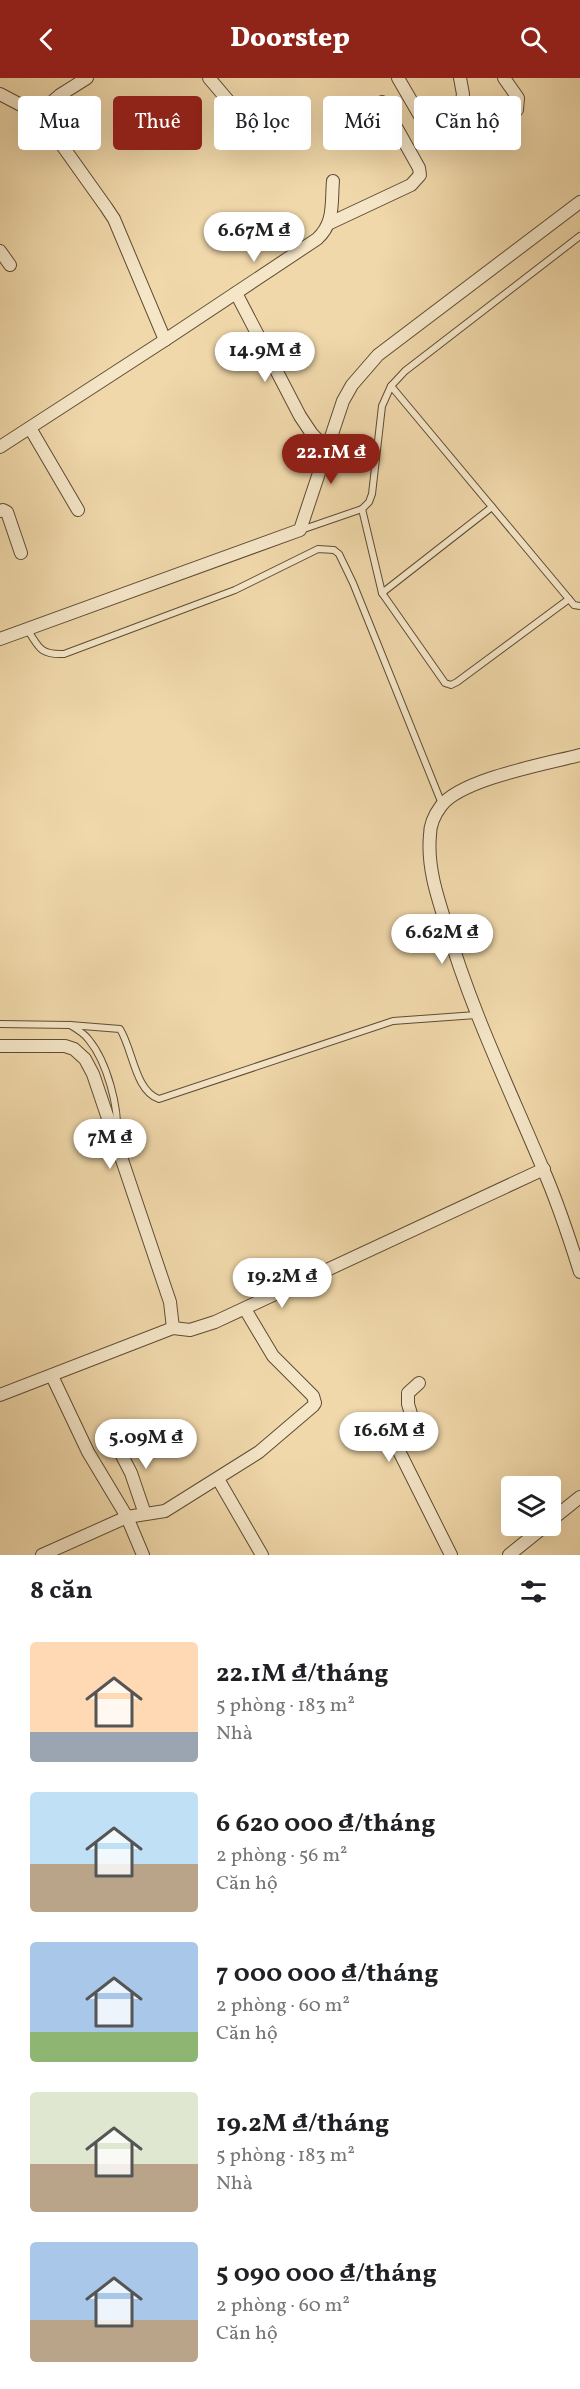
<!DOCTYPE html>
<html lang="vi">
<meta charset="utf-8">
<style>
body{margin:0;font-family:Vollkorn,serif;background:#f2f2f2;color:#202124;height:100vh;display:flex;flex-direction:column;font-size:22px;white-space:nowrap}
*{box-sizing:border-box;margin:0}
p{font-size:20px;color:#757577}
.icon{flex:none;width:33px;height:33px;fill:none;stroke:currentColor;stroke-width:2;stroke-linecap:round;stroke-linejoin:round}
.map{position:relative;height:1477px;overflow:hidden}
.drawer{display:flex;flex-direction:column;background:#fff;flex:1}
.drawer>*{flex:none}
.hud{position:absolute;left:18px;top:18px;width:544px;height:54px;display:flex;gap:12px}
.buttons{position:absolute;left:501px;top:1398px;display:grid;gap:12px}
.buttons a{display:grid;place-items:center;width:60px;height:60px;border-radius:6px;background:#fff;box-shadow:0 6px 24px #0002;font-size:30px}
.price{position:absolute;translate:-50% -51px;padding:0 14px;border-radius:21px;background:#fff;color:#222;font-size:20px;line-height:39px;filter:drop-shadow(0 2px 3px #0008)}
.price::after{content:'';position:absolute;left:50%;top:36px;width:18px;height:14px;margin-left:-9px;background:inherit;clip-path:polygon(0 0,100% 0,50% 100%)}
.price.on{background:#8f2418;color:#fff}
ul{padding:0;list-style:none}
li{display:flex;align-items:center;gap:18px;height:150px;padding:0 30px}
li span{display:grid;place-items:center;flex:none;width:168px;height:120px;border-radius:6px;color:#555}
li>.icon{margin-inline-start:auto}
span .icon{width:72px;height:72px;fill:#fffc;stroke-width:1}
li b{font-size:26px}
h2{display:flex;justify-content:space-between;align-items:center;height:72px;padding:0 30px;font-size:26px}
.tag{padding:0 21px;border-radius:6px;background:#fff;box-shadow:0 6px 24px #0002;font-size:21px;line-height:54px}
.tag.on{background:#8f2418;color:#fff}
header{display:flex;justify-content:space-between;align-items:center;height:78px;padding:0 30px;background:#8f2418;color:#fff;font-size:27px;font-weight:800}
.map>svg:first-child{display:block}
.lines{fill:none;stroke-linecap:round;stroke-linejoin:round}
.service-casing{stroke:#5e4c34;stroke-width:8}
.minor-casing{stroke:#5e4c34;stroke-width:14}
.service{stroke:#f5e6c8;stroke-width:6}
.minor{stroke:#f5e6c8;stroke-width:12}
</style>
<header><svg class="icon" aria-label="back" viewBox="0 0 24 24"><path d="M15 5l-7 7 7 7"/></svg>Doorstep<svg class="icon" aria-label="search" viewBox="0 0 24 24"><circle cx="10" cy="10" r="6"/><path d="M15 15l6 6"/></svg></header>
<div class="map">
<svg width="580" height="1477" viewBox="0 0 580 1477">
<rect width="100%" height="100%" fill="#f0d8aa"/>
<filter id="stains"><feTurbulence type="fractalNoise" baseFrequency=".00333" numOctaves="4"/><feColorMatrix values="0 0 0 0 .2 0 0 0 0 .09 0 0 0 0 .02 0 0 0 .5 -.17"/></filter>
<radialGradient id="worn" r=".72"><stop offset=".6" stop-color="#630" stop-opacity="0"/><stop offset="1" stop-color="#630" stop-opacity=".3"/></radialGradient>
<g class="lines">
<!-- service casing -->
<g class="service-casing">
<g id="service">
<polyline points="391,308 574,527 580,528"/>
<polyline points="492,429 382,515 445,605 451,607 457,604 569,521"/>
<polyline points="362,431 382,515"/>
<polyline points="301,452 362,431 369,424 372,416 382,328 391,308 405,293 580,158"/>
<path d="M28,552C39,571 42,577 64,576L235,512L318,471L334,472L339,476L353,505L442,726"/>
<path d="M0,946L70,947L120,951C133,972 135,1013 159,1021L393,943L476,937"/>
<path d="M70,947C77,951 85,956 89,962C107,984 119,1029 117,1057"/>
</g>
</g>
<!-- minor casing -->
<g class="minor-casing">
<g id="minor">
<polyline points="209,0 231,26 238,44"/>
<polyline points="398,0 427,50 435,51 459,41 478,57 482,56 517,32 518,20 504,0"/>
<polyline points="0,16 38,36 44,42 106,129 114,141 165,262 0,369"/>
<polyline points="38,36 60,17 87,0"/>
<polyline points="459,41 463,16 460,0"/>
<polyline points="330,145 411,107 420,97 419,90 382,24"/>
<polyline points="0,173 10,187"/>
<polyline points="236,215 300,338 312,356 327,371"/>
<path d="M165,262L317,161C335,145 331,125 333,103"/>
<polyline points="30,350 78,432"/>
<polyline points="0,433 3,432 7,434 21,475"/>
<polyline points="0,561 300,452 343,323 352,307 378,277 580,124"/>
<path d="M580,677C546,686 461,701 441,728C435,736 430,747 430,757C427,788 437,818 446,846C471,932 509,1010 543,1091C558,1125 569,1159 580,1194"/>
<polyline points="0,968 65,968 74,971 85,981 93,996 170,1224 173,1250"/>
<polyline points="52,1298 88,1374 127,1439 143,1477"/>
<polyline points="419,1305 408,1315 408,1326 412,1339 392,1355 392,1359 451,1477"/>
<polyline points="0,1317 173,1250 190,1252 215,1244 544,1091"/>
<polyline points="114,1362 131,1395 145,1436"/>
<polyline points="218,1401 262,1477"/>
<polyline points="550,1443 580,1419"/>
<polyline points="42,1477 127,1439 165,1433 259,1374 313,1328 315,1325 313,1318 273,1278 245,1231"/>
<polyline points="509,1477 545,1448"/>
</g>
</g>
<!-- service -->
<use href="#service" class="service"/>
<!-- minor -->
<use href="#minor" class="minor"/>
</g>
<rect width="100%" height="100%" filter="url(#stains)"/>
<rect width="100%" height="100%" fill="url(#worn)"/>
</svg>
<div class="buttons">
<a><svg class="icon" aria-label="layers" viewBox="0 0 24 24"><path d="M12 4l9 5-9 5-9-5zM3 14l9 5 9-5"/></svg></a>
</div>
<b class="price" style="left:254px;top:185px">6.67M ₫</b>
<b class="price" style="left:265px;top:305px">14.9M ₫</b>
<b class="price on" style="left:331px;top:407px">22.1M ₫</b>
<b class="price" style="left:442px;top:887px">6.62M ₫</b>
<b class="price" style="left:110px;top:1092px">7M ₫</b>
<b class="price" style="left:282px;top:1231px">19.2M ₫</b>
<b class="price" style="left:389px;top:1385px">16.6M ₫</b>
<b class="price" style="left:146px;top:1392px">5.09M ₫</b>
<div class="hud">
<a class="tag">Mua</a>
<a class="tag on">Thuê</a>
<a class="tag">Bộ lọc</a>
<a class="tag">Mới</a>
<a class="tag">Căn hộ</a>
</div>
</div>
<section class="drawer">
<h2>8 căn<svg class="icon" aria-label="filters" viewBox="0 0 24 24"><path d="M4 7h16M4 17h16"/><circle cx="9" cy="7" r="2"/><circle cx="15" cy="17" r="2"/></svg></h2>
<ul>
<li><span style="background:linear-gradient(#ffd9b3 75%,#9aa5b1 0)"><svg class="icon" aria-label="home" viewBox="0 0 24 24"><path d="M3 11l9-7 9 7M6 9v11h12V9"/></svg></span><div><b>22.1M ₫/tháng</b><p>5 phòng · 183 m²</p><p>Nhà</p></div></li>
<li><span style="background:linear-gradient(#bfe0f5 60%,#b9a48a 0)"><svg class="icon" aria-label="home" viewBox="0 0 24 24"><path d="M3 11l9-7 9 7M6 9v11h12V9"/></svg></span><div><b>6 620 000 ₫/tháng</b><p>2 phòng · 56 m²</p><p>Căn hộ</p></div></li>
<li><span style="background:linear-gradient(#a9c7e8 75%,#8fb573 0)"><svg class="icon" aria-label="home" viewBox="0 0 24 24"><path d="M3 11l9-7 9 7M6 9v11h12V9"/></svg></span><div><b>7 000 000 ₫/tháng</b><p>2 phòng · 60 m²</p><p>Căn hộ</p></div></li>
<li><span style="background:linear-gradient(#dfe7d0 60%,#b9a48a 0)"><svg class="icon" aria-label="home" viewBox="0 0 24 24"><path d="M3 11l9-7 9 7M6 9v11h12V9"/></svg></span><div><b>19.2M ₫/tháng</b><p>5 phòng · 183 m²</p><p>Nhà</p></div></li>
<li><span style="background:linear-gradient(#a9c7e8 65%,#b9a48a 0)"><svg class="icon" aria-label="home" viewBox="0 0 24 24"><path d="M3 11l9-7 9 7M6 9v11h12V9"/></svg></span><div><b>5 090 000 ₫/tháng</b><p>2 phòng · 60 m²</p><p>Căn hộ</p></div></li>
</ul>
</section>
